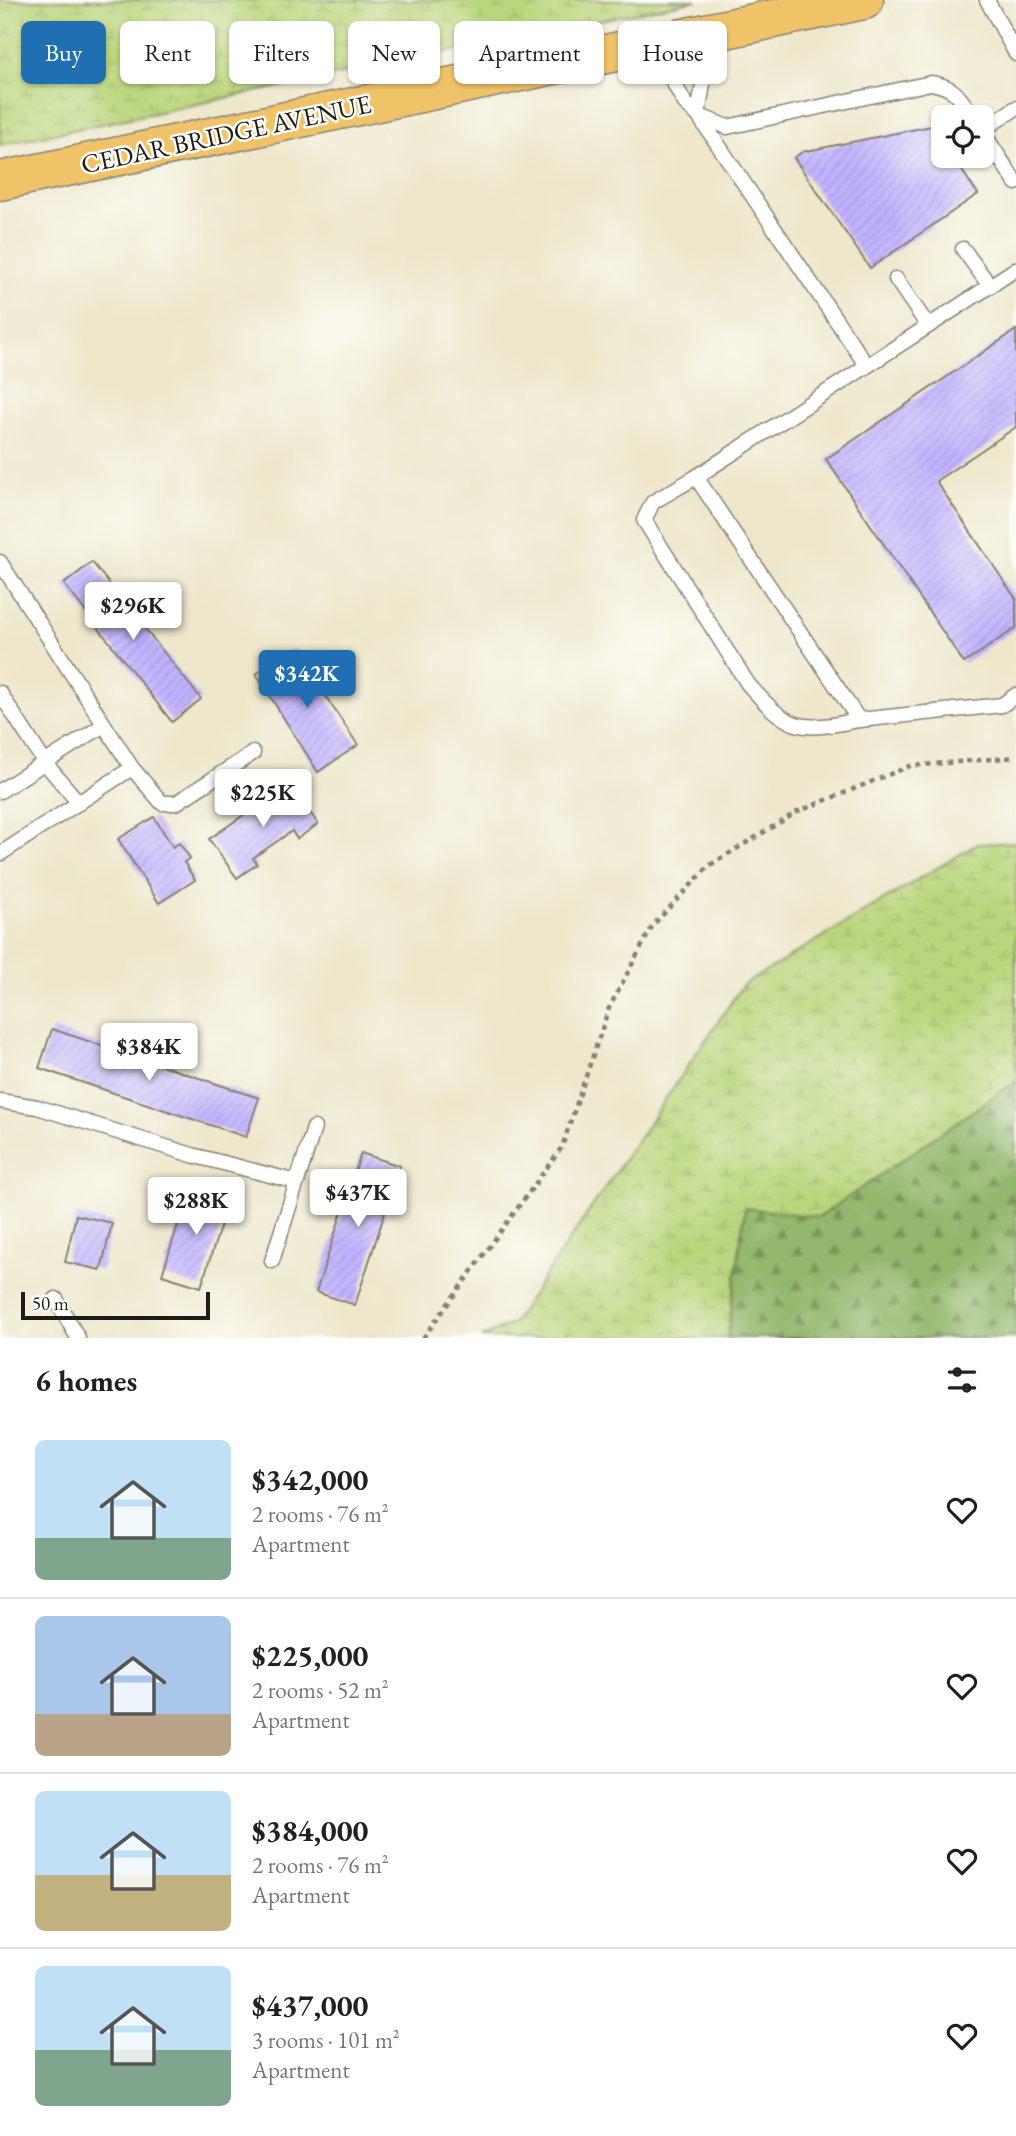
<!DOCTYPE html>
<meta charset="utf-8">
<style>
body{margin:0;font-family:"EB Garamond",serif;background:#f2f2f2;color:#202124;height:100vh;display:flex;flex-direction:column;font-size:26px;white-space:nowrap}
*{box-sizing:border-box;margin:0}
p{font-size:23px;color:#757577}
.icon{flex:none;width:38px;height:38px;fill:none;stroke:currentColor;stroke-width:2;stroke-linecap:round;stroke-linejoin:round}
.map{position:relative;height:1338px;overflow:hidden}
.drawer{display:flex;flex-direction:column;background:#fff;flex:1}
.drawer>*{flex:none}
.top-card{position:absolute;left:21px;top:21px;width:975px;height:63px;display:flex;gap:14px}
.buttons{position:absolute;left:931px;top:105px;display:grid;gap:14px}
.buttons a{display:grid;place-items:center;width:63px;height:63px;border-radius:10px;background:#fff;box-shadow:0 2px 5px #0004;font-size:35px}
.scale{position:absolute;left:21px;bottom:18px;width:189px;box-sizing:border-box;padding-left:7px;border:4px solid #1c1c1c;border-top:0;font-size:19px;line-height:24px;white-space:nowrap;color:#1c1c1c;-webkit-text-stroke:5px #fdfcf7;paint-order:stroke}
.price{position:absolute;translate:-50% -60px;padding:0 16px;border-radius:7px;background:#fff;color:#222;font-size:23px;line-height:46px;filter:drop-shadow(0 2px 4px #0008)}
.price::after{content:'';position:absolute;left:50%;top:42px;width:21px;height:16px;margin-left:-10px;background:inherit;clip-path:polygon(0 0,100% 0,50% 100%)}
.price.active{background:#1f6fb2;color:#fff}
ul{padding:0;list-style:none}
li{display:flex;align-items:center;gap:21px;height:175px;padding:0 35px}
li+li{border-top:2px solid #e0e0e0}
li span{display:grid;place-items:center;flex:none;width:196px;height:140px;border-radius:10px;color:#555}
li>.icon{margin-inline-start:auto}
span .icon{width:84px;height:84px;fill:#fffc;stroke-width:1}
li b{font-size:30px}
h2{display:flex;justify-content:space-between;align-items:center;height:84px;padding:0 35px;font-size:30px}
.chip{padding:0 24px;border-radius:10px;background:#fff;box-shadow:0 2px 5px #0004;font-size:24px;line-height:63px}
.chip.active{background:#1f6fb2;color:#fff}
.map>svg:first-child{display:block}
.forest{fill:url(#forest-firs);stroke:#586a44;stroke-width:2}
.wetland{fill:url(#wetland-marsh);stroke:#6b794c;stroke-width:2}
.building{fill:url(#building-hatch)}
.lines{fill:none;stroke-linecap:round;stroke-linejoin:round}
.service-casing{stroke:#858274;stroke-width:17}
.primary-casing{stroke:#858274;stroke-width:41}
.path{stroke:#858274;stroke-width:4.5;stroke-dasharray:5 5;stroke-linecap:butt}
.service{stroke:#fff;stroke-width:14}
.primary{stroke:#f1c369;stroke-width:38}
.labels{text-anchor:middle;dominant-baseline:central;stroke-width:5;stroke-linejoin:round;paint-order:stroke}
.street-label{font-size:26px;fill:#1c1c1c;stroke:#fdfcf7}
</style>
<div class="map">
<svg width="1016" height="1338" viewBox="0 0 1016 1338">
<defs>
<pattern id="forest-firs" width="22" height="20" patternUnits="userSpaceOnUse" patternTransform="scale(1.75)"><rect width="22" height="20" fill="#93b76c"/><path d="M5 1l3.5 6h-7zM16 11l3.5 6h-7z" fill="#779458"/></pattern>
<pattern id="wetland-marsh" width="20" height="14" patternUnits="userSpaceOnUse" patternTransform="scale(1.75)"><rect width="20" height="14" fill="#bad67c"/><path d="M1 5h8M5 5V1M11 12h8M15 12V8" fill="none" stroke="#9fb76b"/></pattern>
<pattern id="building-hatch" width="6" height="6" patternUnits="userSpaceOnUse" patternTransform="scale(1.75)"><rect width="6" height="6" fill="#c2b3ff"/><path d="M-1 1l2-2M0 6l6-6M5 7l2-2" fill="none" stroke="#a699da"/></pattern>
</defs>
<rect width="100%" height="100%" fill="#fdfcf7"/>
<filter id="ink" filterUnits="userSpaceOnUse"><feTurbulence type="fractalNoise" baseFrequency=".0143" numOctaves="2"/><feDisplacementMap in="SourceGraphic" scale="14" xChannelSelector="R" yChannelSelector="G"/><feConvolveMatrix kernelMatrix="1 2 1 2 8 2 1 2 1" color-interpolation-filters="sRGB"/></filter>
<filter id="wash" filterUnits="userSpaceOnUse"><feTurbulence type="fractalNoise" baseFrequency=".00686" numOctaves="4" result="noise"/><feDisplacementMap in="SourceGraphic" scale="28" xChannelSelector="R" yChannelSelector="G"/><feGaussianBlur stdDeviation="1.57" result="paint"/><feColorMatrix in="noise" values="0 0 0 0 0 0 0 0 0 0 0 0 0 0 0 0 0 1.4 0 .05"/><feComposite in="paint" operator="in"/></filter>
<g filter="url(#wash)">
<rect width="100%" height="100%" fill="#eee7cb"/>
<!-- forest -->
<polygon class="forest" points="1016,1081 1016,1338 727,1338 745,1208 820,1216"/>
<!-- wetland -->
<g class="wetland">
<polygon points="0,0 697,0 0,145"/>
<polygon points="1016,842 1016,1081 819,1217 745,1208 727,1338 481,1338 513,1323 743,985 977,844"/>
</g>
<g id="blocks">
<!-- building -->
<g class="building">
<polygon points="931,126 943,144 943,156 952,156 978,194 870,268 794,158 802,152"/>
<polygon points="1016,330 1016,427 936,481 1016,599 1016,628 964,663 826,459"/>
<polygon points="92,562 201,699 172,722 64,584"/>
<polygon points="294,649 358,745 318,772 256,674"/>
<polygon points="290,783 318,824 297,839 292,831 253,858 257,864 237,878 209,839"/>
<polygon points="154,817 173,847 179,843 190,858 184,862 195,880 159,903 118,839"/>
<polygon points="52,1029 259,1098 246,1137 39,1068"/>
<polygon points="361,1153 400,1166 355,1305 316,1292"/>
<polygon points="190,1187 229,1199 201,1287 162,1275"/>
<polygon points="76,1215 112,1223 101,1270 65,1262"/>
</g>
</g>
</g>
<g filter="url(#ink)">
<use href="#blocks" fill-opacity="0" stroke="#858274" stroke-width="2"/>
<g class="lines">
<!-- service casing -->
<g class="service-casing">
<g id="service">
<polyline points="987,0 1016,54"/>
<polyline points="653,46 685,103 698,115 867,366"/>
<polyline points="698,115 711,33"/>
<path d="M700,116L727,127L931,83C956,87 959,97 973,117"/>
<polyline points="982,130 1016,108"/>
<polyline points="982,131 1016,183"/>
<polyline points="963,249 990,286"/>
<polyline points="1016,269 696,477 859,720 1002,705 1016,695"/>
<polyline points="896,279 928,326"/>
<path d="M696,477L653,502L644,520L748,684C789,731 799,732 859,720"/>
<polyline points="0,562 132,768 162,803 176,803 253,753"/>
<polyline points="0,693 45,763 79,803"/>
<polyline points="0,791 104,725"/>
<polyline points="0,854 132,768"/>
<polyline points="0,1101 37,1107 192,1155 297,1182"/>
<polyline points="272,1261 314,1128"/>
<polyline points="56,1299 78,1338"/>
</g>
</g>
<!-- primary casing -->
<g class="primary-casing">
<polyline id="primary" points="0,181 864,0"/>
</g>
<!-- path -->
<polyline class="path" points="423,1338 562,1147 609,1008 653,925 710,865 797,812 910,766 1016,757"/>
<!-- service -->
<use href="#service" class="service"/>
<!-- primary -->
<use href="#primary" class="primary"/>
</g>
</g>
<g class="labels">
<!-- street labels -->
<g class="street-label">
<text transform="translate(226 134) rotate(-12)">CEDAR BRIDGE AVENUE</text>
</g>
</g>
</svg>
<div class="buttons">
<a><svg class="icon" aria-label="locate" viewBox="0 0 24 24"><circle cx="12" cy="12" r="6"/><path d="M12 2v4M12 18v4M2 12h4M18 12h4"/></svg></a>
</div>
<div class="scale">50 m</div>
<b class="price" style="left:133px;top:642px">$296K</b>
<b class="price active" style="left:307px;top:710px">$342K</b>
<b class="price" style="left:263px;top:829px">$225K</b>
<b class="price" style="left:149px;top:1083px">$384K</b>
<b class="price" style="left:358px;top:1229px">$437K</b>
<b class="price" style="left:196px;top:1237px">$288K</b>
<div class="top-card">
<a class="chip active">Buy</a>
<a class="chip">Rent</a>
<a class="chip">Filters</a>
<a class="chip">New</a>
<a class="chip">Apartment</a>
<a class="chip">House</a>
</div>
</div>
<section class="drawer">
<h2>6 homes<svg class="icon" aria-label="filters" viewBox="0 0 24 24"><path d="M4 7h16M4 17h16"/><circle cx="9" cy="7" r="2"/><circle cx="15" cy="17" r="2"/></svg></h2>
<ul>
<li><span style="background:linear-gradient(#bfe0f5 70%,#7fa58c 0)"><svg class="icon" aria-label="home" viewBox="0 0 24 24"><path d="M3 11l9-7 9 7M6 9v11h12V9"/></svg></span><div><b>$342,000</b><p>2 rooms · 76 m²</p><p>Apartment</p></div><svg class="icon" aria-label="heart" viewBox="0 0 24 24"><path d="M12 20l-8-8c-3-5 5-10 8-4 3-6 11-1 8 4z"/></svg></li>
<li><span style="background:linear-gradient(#a9c7e8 70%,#b9a48a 0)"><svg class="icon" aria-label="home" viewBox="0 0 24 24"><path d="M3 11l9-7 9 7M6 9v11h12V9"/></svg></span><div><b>$225,000</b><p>2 rooms · 52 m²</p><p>Apartment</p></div><svg class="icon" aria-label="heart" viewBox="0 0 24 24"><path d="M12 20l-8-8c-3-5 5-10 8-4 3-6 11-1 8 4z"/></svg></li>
<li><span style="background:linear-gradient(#bfe0f5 60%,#c2b280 0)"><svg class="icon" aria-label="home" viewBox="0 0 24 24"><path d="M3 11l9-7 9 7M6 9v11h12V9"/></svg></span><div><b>$384,000</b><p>2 rooms · 76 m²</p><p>Apartment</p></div><svg class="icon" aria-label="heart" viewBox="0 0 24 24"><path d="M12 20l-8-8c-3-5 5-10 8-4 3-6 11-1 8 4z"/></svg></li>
<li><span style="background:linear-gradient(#bfe0f5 60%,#7fa58c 0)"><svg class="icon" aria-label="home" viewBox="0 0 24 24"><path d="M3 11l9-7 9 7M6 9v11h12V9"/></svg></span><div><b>$437,000</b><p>3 rooms · 101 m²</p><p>Apartment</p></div><svg class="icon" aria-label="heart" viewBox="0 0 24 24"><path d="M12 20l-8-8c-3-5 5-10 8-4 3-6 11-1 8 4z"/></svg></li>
</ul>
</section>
